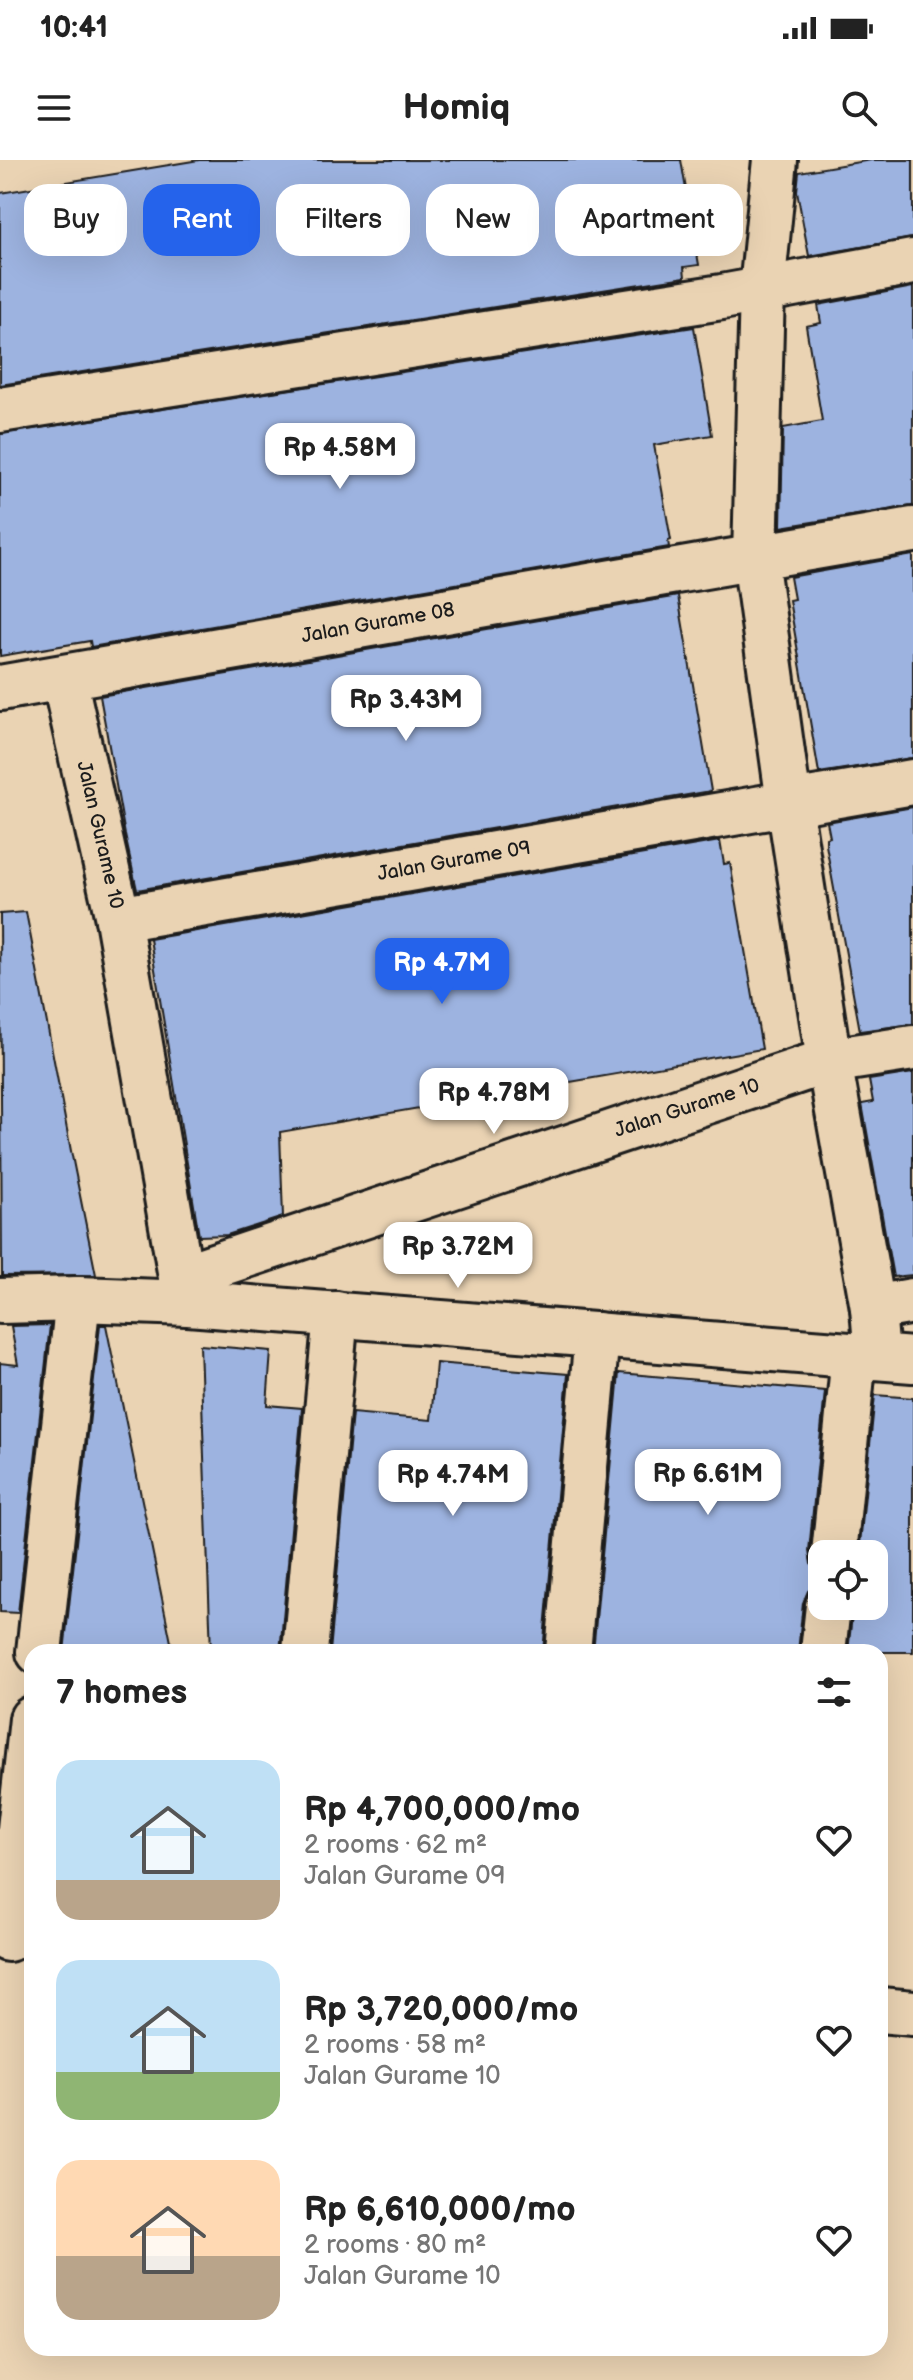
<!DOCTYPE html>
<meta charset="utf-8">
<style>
body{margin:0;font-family:"Balsamiq Sans",sans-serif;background:#f6f6f6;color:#222;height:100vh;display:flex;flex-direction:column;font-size:30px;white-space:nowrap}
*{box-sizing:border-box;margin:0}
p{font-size:26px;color:#767676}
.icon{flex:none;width:44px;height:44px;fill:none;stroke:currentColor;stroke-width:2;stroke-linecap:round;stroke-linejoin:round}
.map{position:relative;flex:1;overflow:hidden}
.sheet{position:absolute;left:24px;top:1484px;width:864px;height:712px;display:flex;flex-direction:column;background:#fff;border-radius:24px;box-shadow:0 8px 32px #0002}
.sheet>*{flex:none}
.hud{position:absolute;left:24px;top:24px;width:866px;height:72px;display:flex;gap:16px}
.controls{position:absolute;left:808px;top:1380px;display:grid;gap:16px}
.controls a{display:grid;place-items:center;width:80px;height:80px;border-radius:16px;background:#fff;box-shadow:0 8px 32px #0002;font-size:40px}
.price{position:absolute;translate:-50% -68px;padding:0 18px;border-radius:16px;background:#fff;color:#222;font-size:26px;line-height:52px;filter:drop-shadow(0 2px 4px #0008)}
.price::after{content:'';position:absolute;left:50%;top:48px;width:24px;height:18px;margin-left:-12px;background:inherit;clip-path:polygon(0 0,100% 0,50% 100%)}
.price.selected{background:#2563eb;color:#fff}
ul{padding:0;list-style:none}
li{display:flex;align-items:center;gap:24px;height:200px;padding:0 32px}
li span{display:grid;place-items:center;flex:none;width:224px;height:160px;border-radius:24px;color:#555}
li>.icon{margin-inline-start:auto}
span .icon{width:96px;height:96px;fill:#fffc;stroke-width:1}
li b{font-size:34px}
h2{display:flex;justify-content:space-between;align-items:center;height:96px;padding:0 32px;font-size:34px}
.tag{padding:0 28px;border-radius:24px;background:#fff;box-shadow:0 8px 32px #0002;font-size:28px;line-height:72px}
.tag.selected{background:#2563eb;color:#fff}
.status{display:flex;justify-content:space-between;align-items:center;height:56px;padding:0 40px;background:#fff;direction:ltr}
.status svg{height:22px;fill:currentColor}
header{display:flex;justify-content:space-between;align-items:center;height:104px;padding:0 32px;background:#fff;font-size:36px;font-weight:600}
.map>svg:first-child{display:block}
.building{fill:#9db3e0;stroke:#1c1c1c;stroke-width:2}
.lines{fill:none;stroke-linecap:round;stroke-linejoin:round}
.minor-casing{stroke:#1c1c1c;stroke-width:50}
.minor{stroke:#ead3b3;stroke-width:44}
.labels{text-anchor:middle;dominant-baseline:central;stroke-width:8;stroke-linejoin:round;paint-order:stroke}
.street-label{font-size:20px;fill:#1c1c1c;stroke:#ead3b3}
</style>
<div class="status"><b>10:41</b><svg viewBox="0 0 49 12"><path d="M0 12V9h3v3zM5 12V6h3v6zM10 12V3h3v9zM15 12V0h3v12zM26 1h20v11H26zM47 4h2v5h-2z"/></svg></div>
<header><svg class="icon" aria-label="menu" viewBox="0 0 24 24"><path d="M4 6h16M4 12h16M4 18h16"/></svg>Homiq<svg class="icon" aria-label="search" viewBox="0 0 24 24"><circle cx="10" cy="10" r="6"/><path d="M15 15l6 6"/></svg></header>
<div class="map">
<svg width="913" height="2220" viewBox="0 0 913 2220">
<rect width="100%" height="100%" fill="#ead3b3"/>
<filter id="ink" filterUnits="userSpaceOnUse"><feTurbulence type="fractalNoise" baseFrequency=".0125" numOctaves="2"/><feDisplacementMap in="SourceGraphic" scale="16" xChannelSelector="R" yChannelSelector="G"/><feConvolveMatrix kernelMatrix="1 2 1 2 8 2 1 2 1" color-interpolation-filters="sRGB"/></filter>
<g filter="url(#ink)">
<!-- building -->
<g class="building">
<polygon points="199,0 681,0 699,105 684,107 685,117 0,225 0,33"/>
<polygon points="871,0 913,0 913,78 809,96 797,31 799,12"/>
<polygon points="913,127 913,346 781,367 783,268 822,261 806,166 821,163 818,145"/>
<polygon points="694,167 712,275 654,285 671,380 668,381 669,387 91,487 90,481 0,496 0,274"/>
<polygon points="913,395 913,598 819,613 789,440 794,439 790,417"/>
<polygon points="678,436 711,631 137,730 125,675 100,536"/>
<polygon points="913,647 913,864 860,871 826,685 826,678 830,677 827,662"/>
<polygon points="720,681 724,704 730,703 762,889 280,972 283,1057 227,1075 199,1076 150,779"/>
<polygon points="26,752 71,991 96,1115 2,1116 0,754"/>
<polygon points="913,913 913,1115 893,1117 862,944 873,942 869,920"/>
<polygon points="50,1165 18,1453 0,1452 0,1203 18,1205 11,1166"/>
<polygon points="100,1165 106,1165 173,1492 64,1492"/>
<polygon points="200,1185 271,1191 267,1245 302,1248 280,1492 211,1492"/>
<polygon points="436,1203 568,1214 543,1492 330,1492 352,1253 431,1260"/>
<polygon points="619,1213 825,1231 809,1391 811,1404 822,1415 822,1422 808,1431 803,1443 798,1492 593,1492"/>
<polygon points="875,1235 913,1238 913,1492 848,1492 853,1446 874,1446 874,1394 859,1394"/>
</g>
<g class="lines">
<!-- minor casing -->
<g class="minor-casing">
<g id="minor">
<polyline points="775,0 762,129 755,398 789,643 829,901 873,1148 877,1197"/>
<polyline points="0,250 722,137 913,102"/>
<polyline points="64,518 118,759 181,1117 188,1143"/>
<polyline points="0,528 913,370"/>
<polyline points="118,759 913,622"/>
<polyline points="181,1117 800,910 829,901 913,888"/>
<polyline points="0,1141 78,1139 188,1143 913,1200"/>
<polyline points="873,1148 913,1141"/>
<polyline points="834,1394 854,1196"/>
<polyline points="39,1492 78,1139"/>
<polyline points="305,1492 336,1154"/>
<polyline points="568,1492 597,1175"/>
<polyline points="823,1492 828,1446"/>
<polyline points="8,1779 32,1559"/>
<polyline points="880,1850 913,1853"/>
</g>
</g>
<!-- minor -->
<use href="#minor" class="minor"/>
</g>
</g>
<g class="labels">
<!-- street labels -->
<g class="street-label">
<text transform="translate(378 463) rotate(-10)">Jalan Gurame 08</text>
<text transform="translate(100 675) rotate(77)">Jalan Gurame 10</text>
<text transform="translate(454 701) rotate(-10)">Jalan Gurame 09</text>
<text transform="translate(687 948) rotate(-18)">Jalan Gurame 10</text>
</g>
</g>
</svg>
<div class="controls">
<a><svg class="icon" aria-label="locate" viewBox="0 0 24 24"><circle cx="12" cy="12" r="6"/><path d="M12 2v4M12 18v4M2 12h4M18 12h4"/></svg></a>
</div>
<b class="price" style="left:340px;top:331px">Rp 4.58M</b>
<b class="price" style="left:406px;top:583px">Rp 3.43M</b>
<b class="price selected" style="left:442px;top:846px">Rp 4.7M</b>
<b class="price" style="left:494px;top:976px">Rp 4.78M</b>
<b class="price" style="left:458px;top:1130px">Rp 3.72M</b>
<b class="price" style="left:708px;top:1357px">Rp 6.61M</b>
<b class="price" style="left:453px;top:1358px">Rp 4.74M</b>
<div class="hud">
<a class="tag">Buy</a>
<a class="tag selected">Rent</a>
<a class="tag">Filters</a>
<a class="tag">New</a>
<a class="tag">Apartment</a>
</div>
<section class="sheet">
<h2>7 homes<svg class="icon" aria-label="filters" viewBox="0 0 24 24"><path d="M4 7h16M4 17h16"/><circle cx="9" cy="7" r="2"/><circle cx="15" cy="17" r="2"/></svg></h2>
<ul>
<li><span style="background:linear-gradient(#bfe0f5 75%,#b9a48a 0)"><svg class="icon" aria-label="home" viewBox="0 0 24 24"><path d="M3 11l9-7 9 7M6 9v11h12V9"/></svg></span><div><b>Rp 4,700,000/mo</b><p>2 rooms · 62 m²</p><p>Jalan Gurame 09</p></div><svg class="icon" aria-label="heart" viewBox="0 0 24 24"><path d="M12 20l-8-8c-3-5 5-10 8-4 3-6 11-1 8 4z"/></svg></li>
<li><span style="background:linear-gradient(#bfe0f5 70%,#8fb573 0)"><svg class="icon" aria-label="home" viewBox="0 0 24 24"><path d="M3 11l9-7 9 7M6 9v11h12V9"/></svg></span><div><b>Rp 3,720,000/mo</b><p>2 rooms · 58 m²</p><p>Jalan Gurame 10</p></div><svg class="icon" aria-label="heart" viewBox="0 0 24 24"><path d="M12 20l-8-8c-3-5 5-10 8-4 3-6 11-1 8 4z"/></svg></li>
<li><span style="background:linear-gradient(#ffd9b3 60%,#b9a48a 0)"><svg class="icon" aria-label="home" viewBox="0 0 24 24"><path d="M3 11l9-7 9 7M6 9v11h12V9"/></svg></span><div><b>Rp 6,610,000/mo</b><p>2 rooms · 80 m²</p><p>Jalan Gurame 10</p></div><svg class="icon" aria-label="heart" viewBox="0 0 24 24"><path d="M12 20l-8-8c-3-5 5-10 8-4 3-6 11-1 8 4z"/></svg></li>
</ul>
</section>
</div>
